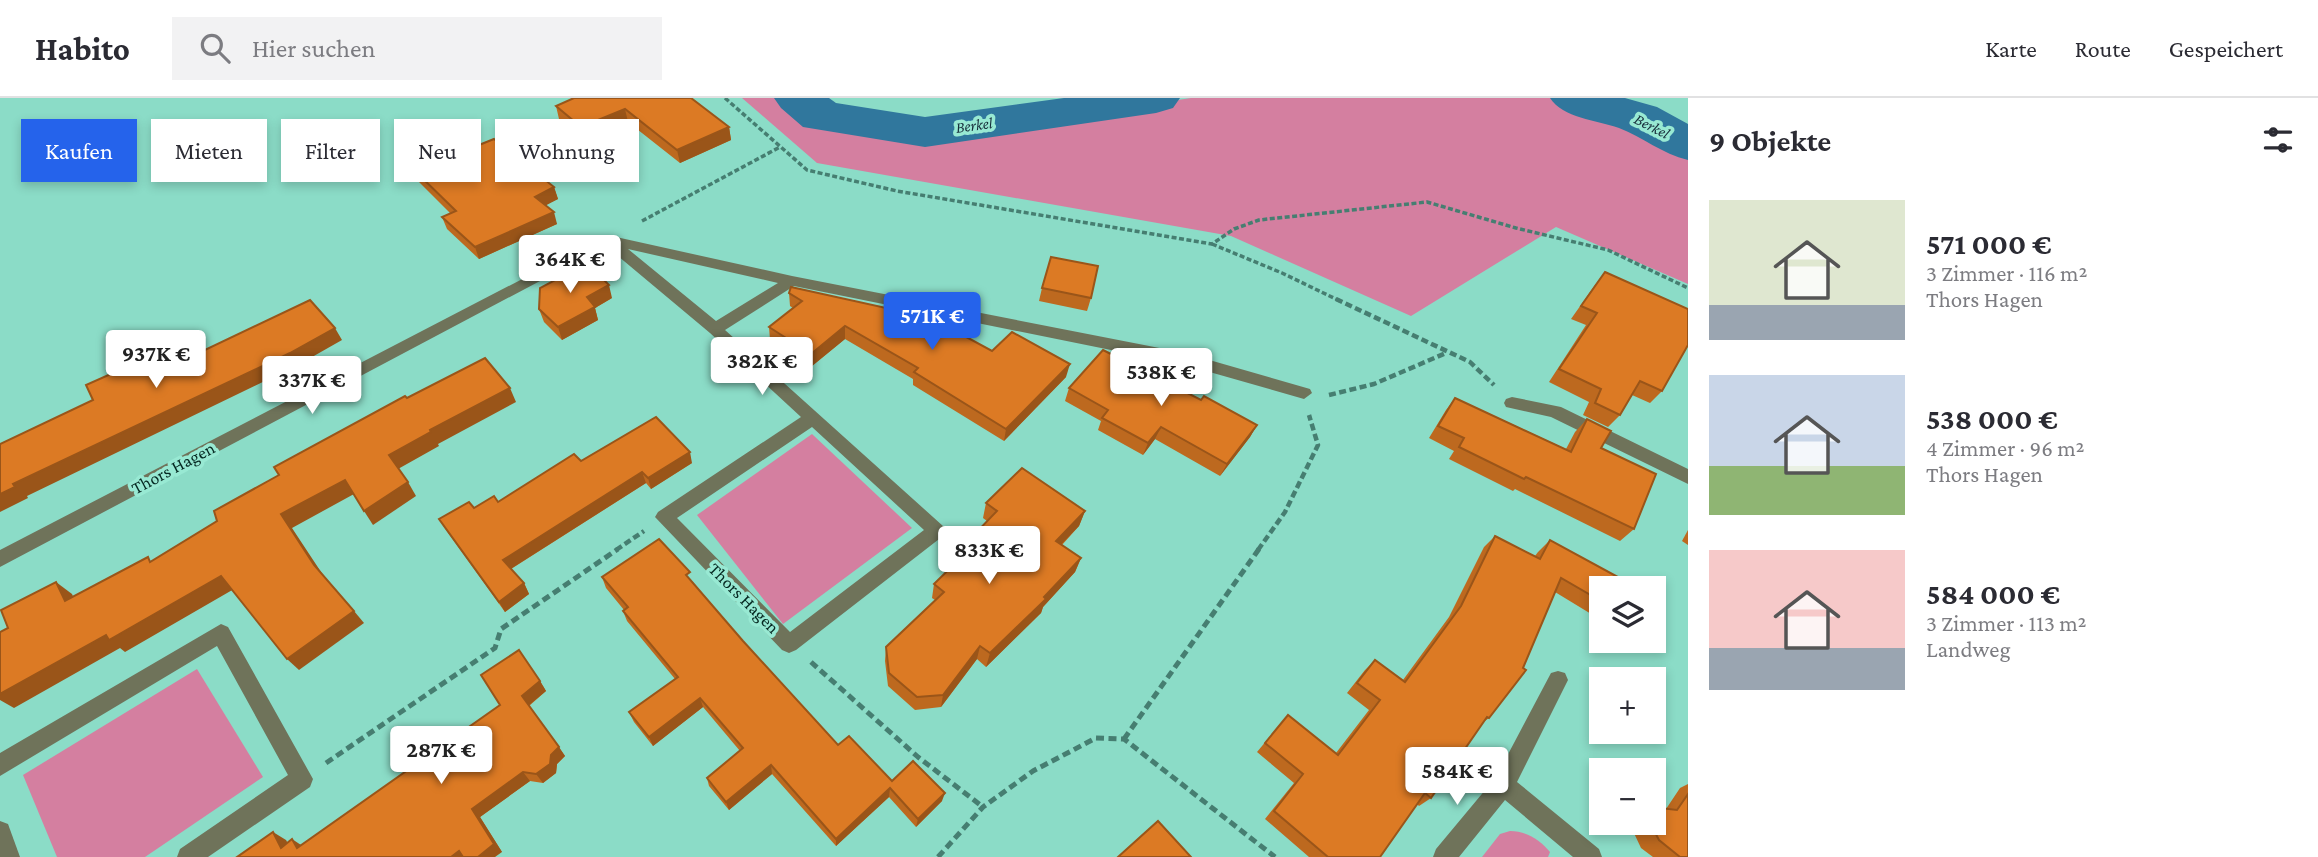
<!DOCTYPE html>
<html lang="de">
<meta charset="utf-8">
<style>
body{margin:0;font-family:"Crimson Pro",serif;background:#f2f2f3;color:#2b2b33;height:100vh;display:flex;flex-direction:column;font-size:26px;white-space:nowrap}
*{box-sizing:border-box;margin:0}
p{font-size:23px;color:#7c7c81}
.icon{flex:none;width:38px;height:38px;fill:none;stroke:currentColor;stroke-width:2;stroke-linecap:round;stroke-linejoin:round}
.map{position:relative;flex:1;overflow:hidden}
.side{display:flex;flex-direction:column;background:#fff;width:630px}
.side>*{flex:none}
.guide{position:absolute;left:21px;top:21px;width:665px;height:63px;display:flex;gap:14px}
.tools{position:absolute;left:1589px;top:478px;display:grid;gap:14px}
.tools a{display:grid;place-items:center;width:77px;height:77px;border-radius:0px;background:#fff;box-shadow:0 4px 10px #0003;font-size:35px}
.price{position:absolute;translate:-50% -60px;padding:0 16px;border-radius:7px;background:#fff;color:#222;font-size:23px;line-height:46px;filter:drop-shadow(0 2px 4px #0008)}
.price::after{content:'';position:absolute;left:50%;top:42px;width:21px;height:16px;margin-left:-10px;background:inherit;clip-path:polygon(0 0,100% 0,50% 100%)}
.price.on{background:#2563eb;color:#fff}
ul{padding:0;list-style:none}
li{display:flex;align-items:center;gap:21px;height:175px;padding:0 21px}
li span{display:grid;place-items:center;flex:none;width:196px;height:140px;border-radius:0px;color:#555}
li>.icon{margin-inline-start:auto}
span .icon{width:84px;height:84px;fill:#fffc;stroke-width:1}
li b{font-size:30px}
h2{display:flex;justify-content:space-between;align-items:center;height:84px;padding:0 21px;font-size:30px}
.chip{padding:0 24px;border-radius:0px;background:#fff;box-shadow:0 4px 10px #0003;font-size:24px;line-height:63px}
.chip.on{background:#2563eb;color:#fff}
header{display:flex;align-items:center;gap:42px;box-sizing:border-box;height:98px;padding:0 35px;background:#fff;border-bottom:2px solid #e1e1e2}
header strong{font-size:33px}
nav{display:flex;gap:38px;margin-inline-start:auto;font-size:24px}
.search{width:490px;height:63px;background:#f2f2f3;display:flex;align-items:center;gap:18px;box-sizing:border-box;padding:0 24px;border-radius:0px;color:#7c7c81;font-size:26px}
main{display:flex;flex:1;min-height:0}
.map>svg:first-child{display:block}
.green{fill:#d47fa0}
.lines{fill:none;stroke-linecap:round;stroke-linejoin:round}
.river{fill:#30779d;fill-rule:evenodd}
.path-far2{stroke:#467e71;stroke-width:3.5;stroke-dasharray:5 2.5;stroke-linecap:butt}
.path-far1{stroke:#467e71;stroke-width:4.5;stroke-dasharray:7 3.5;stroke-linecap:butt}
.path{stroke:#467e71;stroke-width:5;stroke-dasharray:8 4.5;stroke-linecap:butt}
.minor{fill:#6f735a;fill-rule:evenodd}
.wall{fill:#bd691f}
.shaded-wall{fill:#9a5519}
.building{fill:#dc7a24;stroke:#9a5519;stroke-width:2}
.labels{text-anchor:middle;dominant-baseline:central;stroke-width:7;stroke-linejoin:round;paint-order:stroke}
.far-water-label{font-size:16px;font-style:italic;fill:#172d3a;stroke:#98e9d3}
.street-label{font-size:18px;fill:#062922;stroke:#98e9d3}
</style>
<header>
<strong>Habito</strong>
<div class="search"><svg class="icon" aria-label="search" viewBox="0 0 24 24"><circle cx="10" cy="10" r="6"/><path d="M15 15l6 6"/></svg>Hier suchen</div>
<nav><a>Karte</a><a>Route</a><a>Gespeichert</a></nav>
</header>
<main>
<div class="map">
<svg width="1688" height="759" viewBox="0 0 1688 759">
<rect width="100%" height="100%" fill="#8bdcc7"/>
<!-- green -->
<g class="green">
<polygon points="742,0 780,0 814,22 932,40 1191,0 1554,0 1627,21 1688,55 1688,186 1556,129 1411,218 1231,138 817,65"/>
<polygon points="812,336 912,430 783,526 697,417"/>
<polygon points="197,571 263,679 145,759 57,759 23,677"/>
<path d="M1510,733C1527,733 1540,742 1550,754L1548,759H1482L1500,736Z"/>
</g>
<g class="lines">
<!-- river -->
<g class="river">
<polygon points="774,0 829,0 836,5 925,19 1064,0 1180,0 1173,10 1156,15 925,49 803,29 781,10"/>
<path d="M1550,0H1625L1657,9L1688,26V62C1662,56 1643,39 1619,30C1596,22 1563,20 1550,0Z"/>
</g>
<!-- path-far2 -->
<g class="path-far2">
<polyline points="725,0 807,72 897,93 1212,146 1234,131 1259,122 1427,104 1516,130 1608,152 1688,190"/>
<polyline points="642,123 780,49"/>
<polyline points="1212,146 1282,175 1340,203"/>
</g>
<!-- path-far1 -->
<g class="path-far1">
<polyline points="1336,201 1470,264 1494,287"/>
<polyline points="1329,297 1374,286 1446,255"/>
<polyline points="616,452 644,433"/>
<polyline points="1258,452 1285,414 1318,347 1309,317"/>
</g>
<!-- path -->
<g class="path">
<polyline points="811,564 918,659 983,709"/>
<polyline points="1124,641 1259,451"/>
<polyline points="326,665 495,550 501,531 618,451"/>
<polyline points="938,759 983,709 1033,673 1096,640 1124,641 1275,759"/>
</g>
<!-- minor -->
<g class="minor">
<path d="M607,137L792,178L1185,255L1310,291L1312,295L1304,301L1185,267L794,188L725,232L943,428L946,433L943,438L796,552L789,555L782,552L655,419L658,414L801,319L710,235L606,148L0,469V452ZM628,151L778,185L716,223ZM812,329L924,432L790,534L677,420Z"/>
<polygon points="1512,299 1561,309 1688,371 1688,386 1551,319 1506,309 1504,305 1506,301"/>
<polygon points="221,526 228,529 313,681 310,689 208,759 177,759 180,751 288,677 217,548 0,678 0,655"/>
<polygon points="1558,573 1565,575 1568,582 1517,684 1599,751 1602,759 1573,759 1505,702 1459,759 1433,759 1436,751 1496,679 1551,575"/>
<polygon points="0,723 8,726 20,759 0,759"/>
</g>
</g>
<!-- wall -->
<g class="wall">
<polygon points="574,0 729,29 731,42 680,65 628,24 584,42 559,21 556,8"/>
<polygon points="464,53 554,89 558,101 545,107 557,126 479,161 447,131 442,119 451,116 419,84 414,72"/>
<polygon points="1605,174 1662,293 1650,305 1632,297 1620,317 1608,329 1583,317 1589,304 1549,284 1586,227 1571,221 1595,187"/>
<polygon points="1042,190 1091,200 1087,213 1039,203"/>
<polygon points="789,195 992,253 1066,279 1004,343 913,287 913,281 845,241 812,268 770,242 769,229 793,210 790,208"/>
<polygon points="612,200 595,210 598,222 562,242 544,224 539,211"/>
<polygon points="1069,290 1201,302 1257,327 1250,339 1220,378 1155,341 1143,357 1098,332 1101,323 1065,303"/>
<polygon points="1455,300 1566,351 1575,334 1587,321 1601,350 1634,431 1620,443 1515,391 1513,393 1449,361 1454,353 1429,340 1446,312"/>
<polygon points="581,363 692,365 651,391 646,385 511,471 524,485 529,496 505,514 446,432 439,421 498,404"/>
<polygon points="986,405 1085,413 1079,428 1062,447 1081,460 1075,474 1043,509 1041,515 986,569 977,561 941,609 915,612 888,588 885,563 886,549 935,502 932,500 934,486 966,455 968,443 987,423 983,420"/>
<polygon points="1688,432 1688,447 1682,443"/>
<polygon points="1495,438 1535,458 1538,454 1550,442 1601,490 1601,522 1555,494 1489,620 1482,625 1431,700 1419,708 1417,706 1380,759 1309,759 1265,721 1294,685 1257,654 1288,617 1336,655 1369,612 1347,595 1365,572 1375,562 1403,582 1449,519 1484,449"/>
<polygon points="602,479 692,483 743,543 838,647 892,683 942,703 916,729 889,699 836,748 772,676 729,712 709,688 707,680 740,653 703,609 653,648 634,624 629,614 675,581 627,523 623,513 624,512 606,490"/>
<polygon points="540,583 546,593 529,608 565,658 557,666 556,675 543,685 530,683 480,719 502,754 237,759 286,742 287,745 302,747"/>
<polygon points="1688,686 1688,759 1653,759 1641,750 1633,733 1638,724 1654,724 1654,713 1660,710 1666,711 1680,690"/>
</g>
<!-- shaded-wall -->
<g class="shaded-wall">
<polygon points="625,11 628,24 584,42 581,29"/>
<polygon points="729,29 731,42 680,65 677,52"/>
<polygon points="554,89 558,101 539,111 535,99"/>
<polygon points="554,114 557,126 479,161 475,149"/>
<polygon points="609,187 612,200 595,210 598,222 562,242 558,229 587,199"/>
<polygon points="845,228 845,241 812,268 811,256"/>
<polygon points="335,230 342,242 298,267 27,398 28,400 0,414 0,396 13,386"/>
<polygon points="1070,266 1066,279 1004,343 1006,331"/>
<polygon points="510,290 516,304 438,346 439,348 398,371 389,357 430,332"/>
<polygon points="1257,327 1250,339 1220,378 1227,366"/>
<polygon points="1161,329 1155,341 1143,357 1148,345"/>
<polygon points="690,354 692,365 651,391 648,380"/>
<polygon points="642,374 646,385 509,472 503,462"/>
<polygon points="345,382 354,396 292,430 325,480 314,467 281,416"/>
<polygon points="408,384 416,398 373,427 364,413"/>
<polygon points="1085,413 1079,428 1051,457 1056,443"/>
<polygon points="1081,460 1075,474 1043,509 1041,515 986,569 990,555"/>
<polygon points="221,478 234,491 125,554 120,550 14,610 0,602 0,596 106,537"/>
<polygon points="56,484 72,496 81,516 65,503"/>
<polygon points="524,485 529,496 505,514 499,504"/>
<polygon points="354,513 364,525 299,572 287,561"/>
<polygon points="980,548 977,561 941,609 943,597"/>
<polygon points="540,583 546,593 528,608 522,598"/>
<polygon points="700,600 703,609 653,648 649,639"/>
<polygon points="559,649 565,658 557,666 556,675 543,685 536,676 551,657"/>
<polygon points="771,667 772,676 729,712 726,704"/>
<polygon points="523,674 530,683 480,719 502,754 495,759 478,759 472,711"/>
<polygon points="890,690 889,699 836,748 836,741"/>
<polygon points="945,695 942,703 916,729 918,721"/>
<polygon points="273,734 286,742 293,757 281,750"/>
<polygon points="292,741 304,749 297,750"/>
<polygon points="459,753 466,759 451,759"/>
</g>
<!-- building -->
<g class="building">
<polygon points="574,0 691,0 729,29 677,52 625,11 581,29 556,8"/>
<polygon points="494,41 554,89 535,99 554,114 475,149 442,119 456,113 414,72 462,51 464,53"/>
<polygon points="1051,159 1098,168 1091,200 1042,190"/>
<polygon points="587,165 609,187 587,199 595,209 558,229 539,211 540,190"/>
<polygon points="1605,174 1688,211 1688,247 1662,293 1640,283 1620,317 1595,305 1601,291 1559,271 1597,215 1581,208"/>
<polygon points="791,189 922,218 924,216 992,253 1012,234 1070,266 1006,331 914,274 918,270 845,228 811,256 769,229 802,203 789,195"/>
<polygon points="310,202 335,230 290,255 13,386 15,389 0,396 0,346 93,302 86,287 196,238 205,252"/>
<polygon points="1103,252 1201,302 1204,298 1257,327 1227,366 1161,329 1148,345 1102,320 1108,312 1069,290"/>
<polygon points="485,260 510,290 430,332 431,334 389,357 408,384 364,413 345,382 281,416 314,467 354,513 287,561 221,478 109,542 106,537 0,596 0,534 8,530 1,512 56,484 65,503 148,459 150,464 217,423 214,413 279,377 274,369 405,298 407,300"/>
<polygon points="1455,300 1571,354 1587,321 1611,333 1601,350 1656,376 1634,431 1526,379 1524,381 1459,349 1464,340 1438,328"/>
<polygon points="656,319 690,354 648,380 642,374 503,462 524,485 499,504 439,421 469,404 474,410 494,398 498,404 574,356 581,363"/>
<polygon points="1022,370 1085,413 1056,443 1081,460 1044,499 1046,501 990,555 980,548 943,597 917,599 889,575 886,549 944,494 934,486 974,447 968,443 997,413 986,405"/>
<polygon points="1495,438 1540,461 1550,442 1638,490 1601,490 1601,503 1561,480 1523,570 1526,572 1489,620 1487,619 1431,700 1425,695 1380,759 1328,759 1274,713 1303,676 1265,645 1288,617 1338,657 1380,602 1357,585 1375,562 1405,584 1461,508"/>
<polygon points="659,441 690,474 686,477 743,543 838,647 849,638 892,683 913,663 945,695 918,721 890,690 836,741 771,667 726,704 707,680 743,650 700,600 649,639 629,614 678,579 623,513 628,509 602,479"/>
<polygon points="519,552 540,583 522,598 559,649 551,657 550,666 536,676 523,674 472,711 494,746 478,759 463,759 459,753 451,759 237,759 273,734 281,750 292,741 297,750 500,607 481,577"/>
<polygon points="1688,696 1688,759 1680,759 1659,742 1650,725 1654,724 1654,719 1660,710 1677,712"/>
<polygon points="1158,723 1191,759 1118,759"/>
</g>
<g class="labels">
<!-- far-water labels -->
<g class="far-water-label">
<text transform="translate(974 27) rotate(-8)">Berkel</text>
<text transform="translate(1652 28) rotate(27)">Berkel</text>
</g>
<!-- street labels -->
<g class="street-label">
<text transform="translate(173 370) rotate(-28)">Thors Hagen</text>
<text transform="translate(744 500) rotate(45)">Thors Hagen</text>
</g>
</g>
</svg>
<div class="tools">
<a><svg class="icon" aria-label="layers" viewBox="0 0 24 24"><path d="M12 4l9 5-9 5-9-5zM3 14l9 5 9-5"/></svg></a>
<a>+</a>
<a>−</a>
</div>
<b class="price" style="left:570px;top:197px">364K €</b>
<b class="price on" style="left:932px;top:254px">571K €</b>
<b class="price" style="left:156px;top:292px">937K €</b>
<b class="price" style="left:762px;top:299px">382K €</b>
<b class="price" style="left:1161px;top:310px">538K €</b>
<b class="price" style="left:312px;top:318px">337K €</b>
<b class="price" style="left:989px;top:488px">833K €</b>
<b class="price" style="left:441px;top:688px">287K €</b>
<b class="price" style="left:1457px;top:709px">584K €</b>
<div class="guide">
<a class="chip on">Kaufen</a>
<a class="chip">Mieten</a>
<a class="chip">Filter</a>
<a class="chip">Neu</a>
<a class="chip">Wohnung</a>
</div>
</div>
<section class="side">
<h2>9 Objekte<svg class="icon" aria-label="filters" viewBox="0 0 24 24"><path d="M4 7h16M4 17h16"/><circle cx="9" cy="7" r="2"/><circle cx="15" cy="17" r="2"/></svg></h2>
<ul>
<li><span style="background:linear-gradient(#dfe7d0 75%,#9aa5b1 0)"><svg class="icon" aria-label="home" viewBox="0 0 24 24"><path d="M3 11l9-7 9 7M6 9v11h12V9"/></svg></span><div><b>571 000 €</b><p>3 Zimmer · 116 m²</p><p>Thors Hagen</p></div></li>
<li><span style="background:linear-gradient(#c9d6e8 65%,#8fb573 0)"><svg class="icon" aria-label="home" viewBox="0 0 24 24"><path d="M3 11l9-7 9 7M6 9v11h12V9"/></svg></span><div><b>538 000 €</b><p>4 Zimmer · 96 m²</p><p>Thors Hagen</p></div></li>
<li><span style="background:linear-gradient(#f6c9c9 70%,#9aa5b1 0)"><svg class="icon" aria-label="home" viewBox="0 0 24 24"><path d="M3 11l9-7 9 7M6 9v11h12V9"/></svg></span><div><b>584 000 €</b><p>3 Zimmer · 113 m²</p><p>Landweg</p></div></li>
</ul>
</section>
</main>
